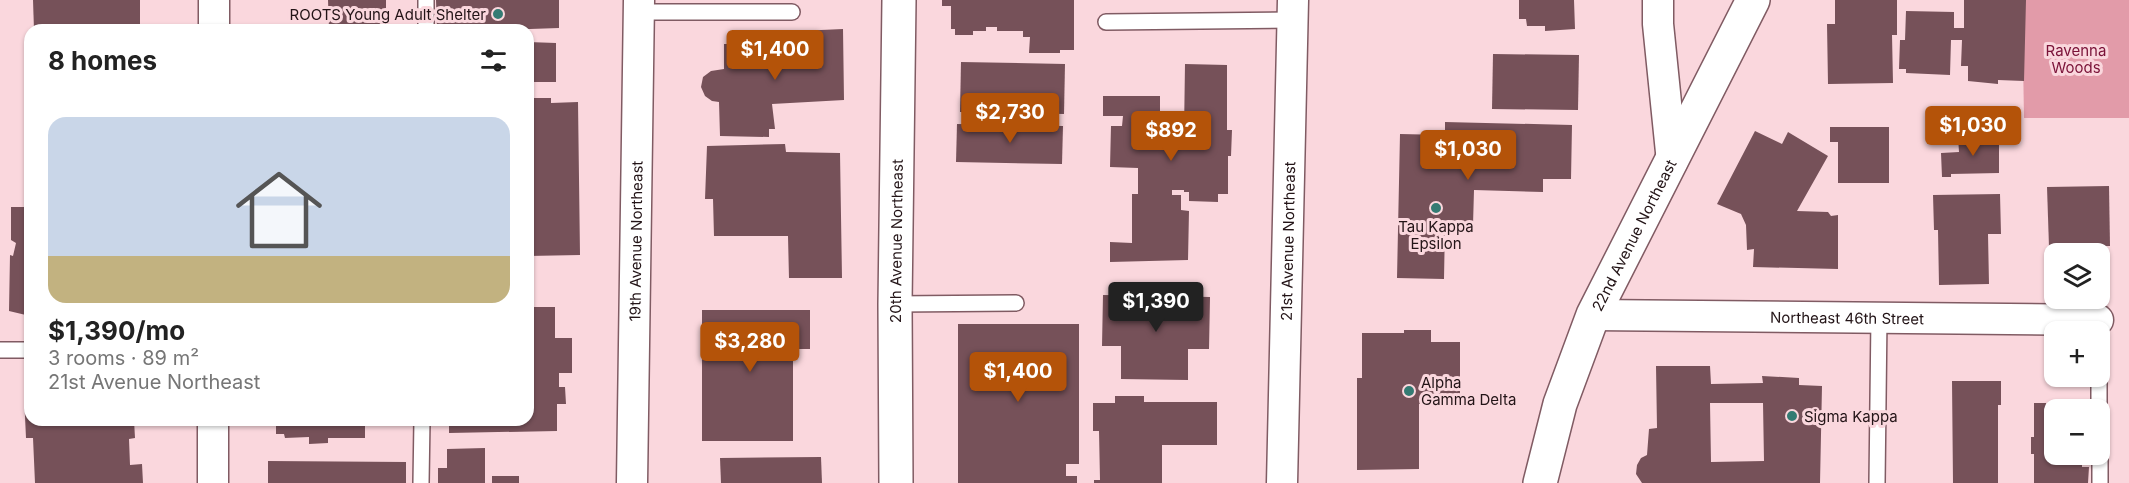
<!DOCTYPE html>
<meta charset="utf-8">
<style>
body{margin:0;font-family:Inter,sans-serif;background:#f6f6f6;color:#222;height:100vh;display:flex;flex-direction:column;font-size:22px;white-space:nowrap}
*{box-sizing:border-box;margin:0}
p{font-size:20px;color:#767676}
.icon{flex:none;width:33px;height:33px;fill:none;stroke:currentColor;stroke-width:2;stroke-linecap:round;stroke-linejoin:round}
.map{position:relative;flex:1;overflow:hidden}
.drawer{position:absolute;left:24px;top:24px;width:510px;height:402px;display:flex;flex-direction:column;background:#fff;border-radius:18px;box-shadow:0 2px 4px #0004}
.drawer>*{flex:none}
.tools{position:absolute;left:2044px;top:243px;display:grid;gap:12px}
.tools a{display:grid;place-items:center;width:66px;height:66px;border-radius:12px;background:#fff;box-shadow:0 2px 4px #0004;font-size:30px}
.price{position:absolute;translate:-50% -51px;padding:0 14px;border-radius:6px;background:#b45309;color:#fff;font-size:20px;line-height:39px;filter:drop-shadow(0 2px 3px #0008)}
.price::after{content:'';position:absolute;left:50%;top:36px;width:18px;height:14px;margin-left:-9px;background:inherit;clip-path:polygon(0 0,100% 0,50% 100%)}
.price.active{background:#222;color:#fff}
ul{padding:0;list-style:none}
li{display:grid;align-content:center;gap:12px;height:318px;padding:0 24px}
li span{display:grid;place-items:center;height:186px;border-radius:18px;color:#555}
li>.icon{margin-inline-start:auto}
span .icon{width:108px;height:108px;fill:#fffc;stroke-width:1}
li b{font-size:26px}
h2{display:flex;justify-content:space-between;align-items:center;height:72px;padding:0 24px;font-size:26px}
.map>svg:first-child{display:block}
.green{fill:#e29ba9}
.building{fill:#765159;fill-rule:evenodd}
.lines{fill:none;stroke-linecap:round;stroke-linejoin:round}
.service-casing{stroke:#805b63;stroke-width:18}
.minor-casing{stroke:#805b63;stroke-width:33}
.tertiary-casing{stroke:#805b63;stroke-width:36}
.service{stroke:#fff;stroke-width:15}
.minor{stroke:#fff;stroke-width:30}
.tertiary{stroke:#fff;stroke-width:33}
.poi-dot{fill:#347b73;stroke:#fad7dd;stroke-width:2}
.labels{text-anchor:middle;dominant-baseline:central;stroke-width:6;stroke-linejoin:round;paint-order:stroke}
.poi-label{font-size:15px;fill:#231417;stroke:#fad7dd;text-anchor:start}
.park-label{font-size:15px;fill:#7a1238;stroke:#fad7dd}
.street-label{font-size:15px;fill:#231417;stroke:#fad7dd}
</style>
<div class="map">
<svg width="2129" height="483" viewBox="0 0 2129 483">
<rect width="100%" height="100%" fill="#fad7dd"/>
<!-- green -->
<polygon class="green" points="2022,0 2129,0 2129,118 2024,118"/>
<!-- building -->
<g class="building">
<polygon points="33,0 140,0 140,30 34,30"/>
<polygon points="328,0 386,0 386,28 329,30"/>
<polygon points="436,0 559,0 559,28 497,30 481,30 481,28 437,29"/>
<polygon points="942,0 1074,0 1074,50 1060,50 1060,53 1029,53 1030,37 1023,37 1023,31 997,31 997,27 986,27 986,31 973,31 973,35 955,35 955,29 951,29 951,6 942,6"/>
<polygon points="1519,0 1574,0 1575,29 1545,31 1545,26 1527,26 1526,19 1519,19"/>
<polygon points="1835,0 1897,0 1897,35 1892,35 1893,83 1828,84 1827,24 1835,24"/>
<polygon points="1964,0 2026,0 2024,81 1998,80 1998,84 1968,81 1968,66 1961,66 1962,40 1951,40 1950,75 1906,73 1906,69 1899,69 1900,40 1905,40 1906,11 1954,12 1954,28 1964,28"/>
<polygon points="843,29 844,100 772,104 775,129 769,129 769,137 720,136 719,102 712,101 705,96 701,87 703,77 711,71 724,69 724,44 781,44 781,53 800,51 799,31"/>
<polygon points="528,42 556,43 556,82 528,82"/>
<polygon points="1493,54 1579,55 1578,110 1492,109"/>
<polygon points="961,62 1065,64 1064,114 960,112"/>
<polygon points="1185,64 1227,65 1227,130 1232,130 1231,156 1228,156 1228,194 1218,194 1218,202 1189,201 1189,192 1184,192 1184,190 1172,190 1172,195 1181,195 1181,210 1189,211 1188,260 1110,262 1110,242 1132,243 1132,194 1138,194 1138,168 1110,167 1111,126 1122,126 1123,116 1103,116 1103,96 1160,96 1160,131 1184,132"/>
<polygon points="528,98 551,98 551,103 578,102 580,255 528,256"/>
<polygon points="1445,122 1572,125 1571,179 1543,179 1543,192 1474,190 1473,225 1445,225 1444,279 1397,278 1400,134 1445,135"/>
<polygon points="957,124 1063,126 1062,164 956,162"/>
<polygon points="1830,127 1889,127 1889,183 1838,183 1838,142 1830,142"/>
<polygon points="1755,131 1782,144 1788,132 1828,156 1797,211 1828,212 1831,216 1838,215 1838,269 1753,267 1754,249 1747,250 1746,225 1741,214 1717,204"/>
<polygon points="1999,136 1999,173 1951,174 1951,177 1942,177 1941,153 1959,152 1958,137"/>
<polygon points="785,144 786,152 840,153 842,278 789,278 788,236 714,236 713,199 705,199 707,146"/>
<polygon points="2109,186 2110,246 2049,247 2047,187"/>
<polygon points="2000,194 2001,234 1988,234 1989,284 1939,285 1938,230 1934,230 1933,195"/>
<polygon points="11,207 30,207 30,316 9,311 10,255 13,256 16,243 11,240"/>
<polygon points="1103,295 1210,297 1209,349 1188,349 1188,380 1121,379 1121,346 1102,346"/>
<polygon points="528,307 555,307 555,338 572,338 572,373 559,373 559,387 565,387 566,404 557,404 557,431 449,433 449,420 528,420"/>
<polygon points="702,310 810,310 810,349 793,349 793,441 702,441"/>
<polygon points="958,324 1079,324 1079,464 1066,464 1066,476 1077,476 1077,483 958,483"/>
<polygon points="1404,330 1431,330 1431,342 1460,342 1460,403 1419,404 1419,469 1357,470 1357,378 1362,378 1362,333 1404,333"/>
<path d="M1656,366H1710L1711,384L1763,383L1762,376L1799,378V385L1822,386L1820,483H1642L1636,474L1637,465L1641,458L1647,455L1649,429L1657,428ZM1710,403H1763L1764,461L1711,462Z"/>
<polygon points="1952,381 2001,381 2001,405 1998,405 1998,483 1953,483"/>
<polygon points="24,395 30,395 30,420 134,420 135,438 129,439 130,465 142,464 143,483 35,483 33,438 26,438"/>
<polygon points="1115,396 1144,396 1144,402 1217,402 1217,445 1162,445 1162,483 1094,483 1094,480 1100,480 1099,431 1093,431 1093,403 1115,403"/>
<polygon points="2034,403 2046,403 2046,414 2055,414 2055,454 2082,454 2082,467 2089,467 2088,483 2034,483 2034,454 2031,454 2031,437 2034,437"/>
<polygon points="276,420 365,420 365,438 328,438 328,443 309,444 309,437 285,438 284,434 276,434"/>
<polygon points="485,448 485,483 438,483 438,468 447,468 447,449"/>
<polygon points="821,457 822,483 721,483 720,458"/>
<polygon points="268,461 406,462 406,483 268,483"/>
<rect x="492" y="476" width="27" height="7"/>
</g>
<g class="lines">
<!-- service casing -->
<g class="service-casing">
<g id="service">
<polyline points="638,12 792,12"/>
<polyline points="1106,22 1293,20"/>
<polyline points="426,30 426,0"/>
<polyline points="895,304 1016,303"/>
<polyline points="0,350 30,350"/>
<polyline points="2099,376 2099,410"/>
<polyline points="2100,454 2100,483"/>
<polyline points="421,483 422,420"/>
<polyline points="1877,483 1879,317"/>
</g>
</g>
<!-- minor casing -->
<g class="minor-casing">
<g id="minor">
<polyline points="1658,0 1658,24 1672,162"/>
<polyline points="214,30 214,0"/>
<path id="s1" d="M1593,315L2098,320"/>
<polyline points="213,483 213,420"/>
<path id="s2" d="M632,483L639,0"/>
<path id="s3" d="M1282,483L1293,0"/>
</g>
</g>
<!-- tertiary casing -->
<g class="tertiary-casing">
<g id="tertiary">
<path id="s4" d="M896,483L895,304L899,0"/>
<path id="s5" d="M1540,483L1560,404L1593,315L1753,0"/>
</g>
</g>
<!-- service -->
<use href="#service" class="service"/>
<!-- minor -->
<use href="#minor" class="minor"/>
<!-- tertiary -->
<use href="#tertiary" class="tertiary"/>
</g>
<!-- markers -->
<g class="poi-dot">
<circle cx="498" cy="14" r="6"/>
<circle cx="1436" cy="208" r="6"/>
<circle cx="1409" cy="391" r="6"/>
<circle cx="1792" cy="416" r="6"/>
</g>
<g class="labels">
<!-- poi labels -->
<g class="poi-label">
<text x="486" y="14" text-anchor="end">ROOTS Young Adult Shelter</text>
<text x="1436" y="226" text-anchor="middle">Tau Kappa<tspan x="1436" dy="17">Epsilon</tspan></text>
<text x="1421" y="382">Alpha<tspan x="1421" dy="17">Gamma Delta</tspan></text>
<text x="1804" y="416">Sigma Kappa</text>
</g>
<!-- park labels -->
<g class="park-label">
<text x="2076" y="50">Ravenna<tspan x="2076" dy="17">Woods</tspan></text>
</g>
<!-- street labels -->
<g class="street-label">
<text stroke="none"><textPath href="#s5" startOffset="266">22nd Avenue Northeast</textPath></text>
<text stroke="none"><textPath href="#s2" startOffset="242">19th Avenue Northeast</textPath></text>
<text stroke="none"><textPath href="#s4" startOffset="242">20th Avenue Northeast</textPath></text>
<text stroke="none"><textPath href="#s3" startOffset="242">21st Avenue Northeast</textPath></text>
<text stroke="none"><textPath href="#s1" startOffset="254">Northeast 46th Street</textPath></text>
</g>
</g>
</svg>
<div class="tools">
<a><svg class="icon" aria-label="layers" viewBox="0 0 24 24"><path d="M12 4l9 5-9 5-9-5zM3 14l9 5 9-5"/></svg></a>
<a>+</a>
<a>−</a>
</div>
<b class="price" style="left:775px;top:81px">$1,400</b>
<b class="price" style="left:1010px;top:144px">$2,730</b>
<b class="price" style="left:1973px;top:157px">$1,030</b>
<b class="price" style="left:1171px;top:162px">$892</b>
<b class="price" style="left:1468px;top:181px">$1,030</b>
<b class="price active" style="left:1156px;top:333px">$1,390</b>
<b class="price" style="left:750px;top:373px">$3,280</b>
<b class="price" style="left:1018px;top:403px">$1,400</b>
<section class="drawer">
<h2>8 homes<svg class="icon" aria-label="filters" viewBox="0 0 24 24"><path d="M4 7h16M4 17h16"/><circle cx="9" cy="7" r="2"/><circle cx="15" cy="17" r="2"/></svg></h2>
<ul>
<li><span style="background:linear-gradient(#c9d6e8 75%,#c2b280 0)"><svg class="icon" aria-label="home" viewBox="0 0 24 24"><path d="M3 11l9-7 9 7M6 9v11h12V9"/></svg></span><div><b>$1,390/mo</b><p>3 rooms · 89 m²</p><p>21st Avenue Northeast</p></div></li>
</ul>
</section>
</div>
